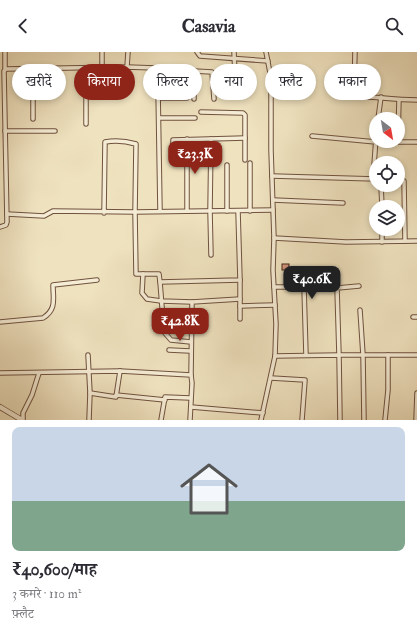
<!DOCTYPE html>
<html lang="hi">
<meta charset="utf-8">
<style>
body{margin:0;font-family:"IM FELL Double Pica","Noto Serif Devanagari",serif;background:#f7f7f7;color:#2b2b33;height:100vh;display:flex;flex-direction:column;font-size:15px;white-space:nowrap}
*{box-sizing:border-box;margin:0}
p{font-size:13px;color:#7c7c81}
.icon{flex:none;width:22px;height:22px;fill:none;stroke:currentColor;stroke-width:2;stroke-linecap:round;stroke-linejoin:round}
.map{position:relative;height:368px;overflow:hidden}
.details{display:flex;flex-direction:column;background:#fff;flex:1}
.details>*{flex:none}
.banner{position:absolute;left:12px;top:12px;width:393px;height:36px;display:flex;gap:8px}
.needle{width:26px;rotate:149deg}
.buttons{position:absolute;left:369px;top:60px;display:grid;gap:8px}
.buttons a{display:grid;place-items:center;width:36px;height:36px;border-radius:50%;background:#fff;box-shadow:0 2px 6px #0003;font-size:20px}
.price{position:absolute;translate:-50% -34px;padding:0 9px;border-radius:8px;background:#8f2418;color:#fff;font-size:13px;line-height:26px;filter:drop-shadow(0 1px 2px #0008)}
.price::after{content:'';position:absolute;left:50%;top:24px;width:12px;height:9px;margin-left:-6px;background:inherit;clip-path:polygon(0 0,100% 0,50% 100%)}
.price.current{background:#222;color:#fff}
ul{padding:0;list-style:none}
li{display:grid;align-content:center;gap:8px;height:212px;padding:0 12px}
li span{display:grid;place-items:center;height:124px;border-radius:8px;color:#555}
li>.icon{margin-inline-start:auto}
span .icon{width:72px;height:72px;fill:#fffc;stroke-width:1}
li b{font-size:17px}
.chip{padding:0 14px;border-radius:18px;background:#fff;box-shadow:0 2px 6px #0003;font-size:14px;line-height:36px}
.chip.current{background:#8f2418;color:#fff}
header{display:flex;justify-content:space-between;align-items:center;height:52px;padding:0 12px;background:#fff;font-size:18px;font-weight:700}
.map>svg:first-child{display:block}
.building{fill:#dc9b83;stroke:#452214}
.lines{fill:none;stroke-linecap:round;stroke-linejoin:round}
.minor-casing{stroke:#70523f;stroke-width:5.5}
.tertiary-casing{stroke:#70523f;stroke-width:6}
.minor{stroke:#f5ecd5;stroke-width:3.5}
.tertiary{stroke:#f5ecd5;stroke-width:4.5}
</style>
<header><svg class="icon" aria-label="back" viewBox="0 0 24 24"><path d="M15 5l-7 7 7 7"/></svg>Casavia<svg class="icon" aria-label="search" viewBox="0 0 24 24"><circle cx="10" cy="10" r="6"/><path d="M15 15l6 6"/></svg></header>
<div class="map">
<svg width="417" height="368" viewBox="0 0 417 368">
<rect width="100%" height="100%" fill="#efe2bf"/>
<filter id="stains"><feTurbulence type="fractalNoise" baseFrequency=".005" numOctaves="4"/><feColorMatrix values="0 0 0 0 .2 0 0 0 0 .09 0 0 0 0 .02 0 0 0 .5 -.17"/></filter>
<radialGradient id="worn" r=".72"><stop offset=".6" stop-color="#630" stop-opacity="0"/><stop offset="1" stop-color="#630" stop-opacity=".3"/></radialGradient>
<!-- building -->
<rect class="building" x="282" y="212" width="7" height="6"/>
<g class="lines">
<!-- minor casing -->
<g class="minor-casing">
<g id="minor">
<polyline points="5,0 5,18"/>
<polyline points="197,0 200,4 268,9"/>
<polyline points="234,0 236,45"/>
<path d="M355,0L354,41L356,44C376,45 397,48 417,48"/>
<polyline points="127,15 128,0"/>
<polyline points="86,16 86,72"/>
<polyline points="102,16 102,0"/>
<polyline points="157,17 212,20 214,47"/>
<polyline points="180,29 194,30"/>
<polyline points="158,46 187,46"/>
<polyline points="194,47 194,19"/>
<polyline points="201,60 243,61 245,63 245,108"/>
<polyline points="159,66 195,66"/>
<polyline points="33,67 33,16"/>
<polyline points="378,67 381,45"/>
<polyline points="5,79 55,79"/>
<polyline points="312,84 376,90"/>
<polyline points="398,85 399,48"/>
<polyline points="211,87 210,159 211,203"/>
<polyline points="399,90 417,90"/>
<polyline points="173,101 173,88 245,86"/>
<polyline points="272,124 376,127"/>
<polyline points="373,127 376,86"/>
<polyline points="398,128 404,129 405,189"/>
<polyline points="381,133 382,155"/>
<polyline points="273,148 343,151"/>
<polyline points="187,159 187,87"/>
<polyline points="227,159 227,113"/>
<polyline points="238,159 240,228 160,230 159,222 136,222 135,160 273,158"/>
<polyline points="250,159 250,111"/>
<path d="M7,162L44,164L53,159L135,160L136,92C126,89 115,88 105,90L104,161"/>
<polyline points="0,175 6,173 7,170 4,19 6,17 127,15 156,16 158,36 160,159"/>
<polyline points="382,177 382,190"/>
<polyline points="274,186 346,190 417,189"/>
<polyline points="143,222 142,241 147,247 161,249 192,250"/>
<polyline points="240,228 240,267"/>
<polyline points="160,230 164,280 171,288 191,290"/>
<polyline points="359,234 337,236 339,303 388,303"/>
<polyline points="274,235 304,235 306,303"/>
<polyline points="304,235 337,236"/>
<polyline points="240,254 275,253"/>
<polyline points="360,258 363,303 364,368"/>
<polyline points="413,265 417,265"/>
<path d="M0,270L43,266C57,257 53,247 53,233L97,228"/>
<polyline points="169,298 190,299"/>
<polyline points="88,303 90,341 89,368"/>
<polyline points="275,304 339,303 340,368"/>
<polyline points="0,321 120,319 191,323 192,331 190,368"/>
<polyline points="191,323 192,250 240,247"/>
<polyline points="271,326 305,328 302,368"/>
<polyline points="90,341 116,345 120,319"/>
<polyline points="116,343 165,348"/>
<polyline points="191,355 263,361"/>
<polyline points="23,368 23,361 32,343 39,321"/>
<polyline points="161,368 165,345 190,346"/>
<polyline points="261,368 275,304 276,272 273,218 274,186 271,98 271,26 266,0"/>
<polyline points="385,368 388,338 388,303 417,303"/>
<polyline points="416,368 417,341"/>
</g>
</g>
<!-- tertiary casing -->
<g class="tertiary-casing">
<polyline id="tertiary" points="0,355 22,368"/>
</g>
<!-- minor -->
<use href="#minor" class="minor"/>
<!-- tertiary -->
<use href="#tertiary" class="tertiary"/>
</g>
<rect width="100%" height="100%" filter="url(#stains)"/>
<rect width="100%" height="100%" fill="url(#worn)"/>
</svg>
<div class="buttons">
<a><svg class="needle" viewBox="-14 -14 28 28"><path d="M0-13l5 13h-10z" fill="#e53935"/><path d="M0 13l5-13h-10z" fill="#7c7c81"/></svg></a>
<a><svg class="icon" aria-label="locate" viewBox="0 0 24 24"><circle cx="12" cy="12" r="6"/><path d="M12 2v4M12 18v4M2 12h4M18 12h4"/></svg></a>
<a><svg class="icon" aria-label="layers" viewBox="0 0 24 24"><path d="M12 4l9 5-9 5-9-5zM3 14l9 5 9-5"/></svg></a>
</div>
<b class="price" style="left:195px;top:123px">₹23.3K</b>
<b class="price current" style="left:312px;top:248px">₹40.6K</b>
<b class="price" style="left:180px;top:290px">₹42.8K</b>
<div class="banner">
<a class="chip">खरीदें</a>
<a class="chip current">किराया</a>
<a class="chip">फ़िल्टर</a>
<a class="chip">नया</a>
<a class="chip">फ़्लैट</a>
<a class="chip">मकान</a>
</div>
</div>
<section class="details">
<ul>
<li><span style="background:linear-gradient(#c9d6e8 60%,#7fa58c 0)"><svg class="icon" aria-label="home" viewBox="0 0 24 24"><path d="M3 11l9-7 9 7M6 9v11h12V9"/></svg></span><div><b>₹40,600/माह</b><p>3 कमरे · 110 m²</p><p>फ़्लैट</p></div></li>
</ul>
</section>
